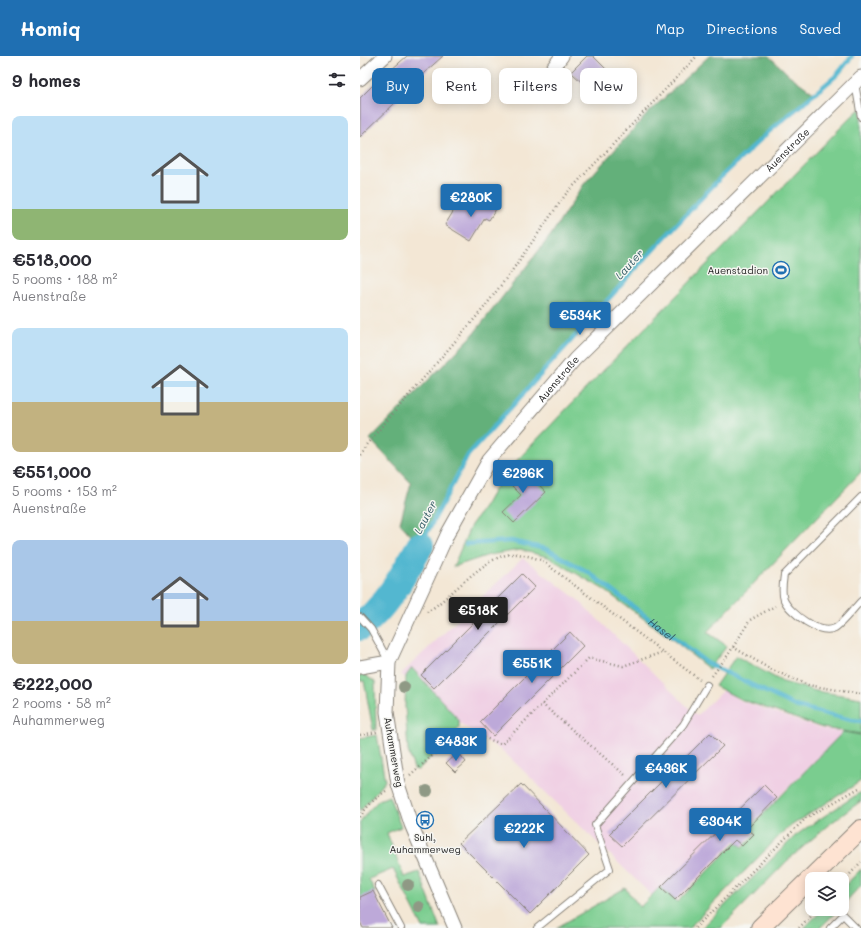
<!DOCTYPE html>
<meta charset="utf-8">
<style>
body{margin:0;font-family:Mali,sans-serif;background:#f2f2f3;color:#2b2b33;height:100vh;display:flex;flex-direction:column;font-size:15px;white-space:nowrap}
*{box-sizing:border-box;margin:0}
p{font-size:13px;color:#7c7c81}
.icon{flex:none;width:22px;height:22px;fill:none;stroke:currentColor;stroke-width:2;stroke-linecap:round;stroke-linejoin:round}
.map{position:relative;flex:1;overflow:hidden}
.side{display:flex;flex-direction:column;background:#fff;width:360px}
.side>*{flex:none}
.top-card{position:absolute;left:12px;top:12px;width:380px;height:36px;display:flex;gap:8px}
.tools{position:absolute;left:445px;top:816px;display:grid;gap:8px}
.tools a{display:grid;place-items:center;width:44px;height:44px;border-radius:8px;background:#fff;box-shadow:0 2px 10px #0003;font-size:20px}
.price{position:absolute;translate:-50% -34px;padding:0 9px;border-radius:4px;background:#1f6fb2;color:#fff;font-size:13px;line-height:26px;filter:drop-shadow(0 1px 2px #0008)}
.price::after{content:'';position:absolute;left:50%;top:24px;width:12px;height:9px;margin-left:-6px;background:inherit;clip-path:polygon(0 0,100% 0,50% 100%)}
.price.selected{background:#222;color:#fff}
ul{padding:0;list-style:none}
li{display:grid;align-content:center;gap:8px;height:212px;padding:0 12px}
li span{display:grid;place-items:center;height:124px;border-radius:8px;color:#555}
li>.icon{margin-inline-start:auto}
span .icon{width:72px;height:72px;fill:#fffc;stroke-width:1}
li b{font-size:17px}
h2{display:flex;justify-content:space-between;align-items:center;height:48px;padding:0 12px;font-size:17px}
.tag{padding:0 14px;border-radius:8px;background:#fff;box-shadow:0 2px 10px #0003;font-size:14px;line-height:36px}
.tag.selected{background:#1f6fb2;color:#fff}
header{display:flex;align-items:center;gap:24px;box-sizing:border-box;height:56px;padding:0 20px;background:#1f6fb2;color:#fff}
header strong{font-size:19px}
nav{display:flex;gap:22px;margin-inline-start:auto;font-size:14px}
main{display:flex;flex:1;min-height:0}
.map>svg:first-child{display:block}
.built{fill:#f0d0e4}
.green{fill:#7acd8f;stroke:#4b7456}
.forest{fill:#63b07a;stroke:#40664b}
.lines{fill:none;stroke-linecap:round;stroke-linejoin:round}
.stream{stroke:#52b7d0;stroke-width:4.5}
.river{stroke:#52b7d0;stroke-width:28}
.building{fill:#bda9d9}
.service-casing{stroke:#888278;stroke-width:8}
.minor-casing{stroke:#888278;stroke-width:15}
.secondary-casing{stroke:#888278;stroke-width:20}
.path{stroke:#888278;stroke-width:2.5;stroke-dasharray:1 3;stroke-linecap:butt}
.service{stroke:#fff;stroke-width:6}
.minor{stroke:#fff;stroke-width:13}
.secondary{stroke:#fee3d2;stroke-width:18}
.tree{fill:#8f9985}
.labels{text-anchor:middle;dominant-baseline:central;stroke-width:3;stroke-linejoin:round;paint-order:stroke}
.street-label{font-size:10px;fill:#1c1c1c;stroke:#f6f6f2}
.poi-label{font-size:10px;fill:#1c1c1c;stroke:#f6f6f2;text-anchor:end}
.water-label{font-size:11px;font-style:italic;fill:#325a64;stroke:#f6f6f2}
</style>
<header>
<strong>Homiq</strong>
<nav><a>Map</a><a>Directions</a><a>Saved</a></nav>
</header>
<main>
<section class="side">
<h2>9 homes<svg class="icon" aria-label="filters" viewBox="0 0 24 24"><path d="M4 7h16M4 17h16"/><circle cx="9" cy="7" r="2"/><circle cx="15" cy="17" r="2"/></svg></h2>
<ul>
<li><span style="background:linear-gradient(#bfe0f5 75%,#8fb573 0)"><svg class="icon" aria-label="home" viewBox="0 0 24 24"><path d="M3 11l9-7 9 7M6 9v11h12V9"/></svg></span><div><b>€518,000</b><p>5 rooms · 188 m²</p><p>Auenstraße</p></div></li>
<li><span style="background:linear-gradient(#bfe0f5 60%,#c2b280 0)"><svg class="icon" aria-label="home" viewBox="0 0 24 24"><path d="M3 11l9-7 9 7M6 9v11h12V9"/></svg></span><div><b>€551,000</b><p>5 rooms · 153 m²</p><p>Auenstraße</p></div></li>
<li><span style="background:linear-gradient(#a9c7e8 65%,#c2b280 0)"><svg class="icon" aria-label="home" viewBox="0 0 24 24"><path d="M3 11l9-7 9 7M6 9v11h12V9"/></svg></span><div><b>€222,000</b><p>2 rooms · 58 m²</p><p>Auhammerweg</p></div></li>
</ul>
</section>
<div class="map">
<svg width="501" height="872" viewBox="0 0 501 872">
<rect width="100%" height="100%" fill="#f6f6f2"/>
<filter id="ink" filterUnits="userSpaceOnUse"><feTurbulence type="fractalNoise" baseFrequency=".025" numOctaves="2"/><feDisplacementMap in="SourceGraphic" scale="8" xChannelSelector="R" yChannelSelector="G"/><feConvolveMatrix kernelMatrix="1 2 1 2 8 2 1 2 1" color-interpolation-filters="sRGB"/></filter>
<filter id="wash" filterUnits="userSpaceOnUse"><feTurbulence type="fractalNoise" baseFrequency=".012" numOctaves="4" result="noise"/><feDisplacementMap in="SourceGraphic" scale="16" xChannelSelector="R" yChannelSelector="G"/><feGaussianBlur stdDeviation="0.9" result="paint"/><feColorMatrix in="noise" values="0 0 0 0 0 0 0 0 0 0 0 0 0 0 0 0 0 1.4 0 .05"/><feComposite in="paint" operator="in"/></filter>
<g filter="url(#wash)">
<rect width="100%" height="100%" fill="#f3e7d5"/>
<!-- built -->
<polygon class="built" points="163,502 218,544 337,660 363,634 379,644 462,673 483,676 307,854 144,696 75,651 41,618"/>
<!-- green -->
<g class="green">
<polygon points="501,52 501,416 347,576 367,590 349,613 317,587 243,533 188,501 160,494 129,499 93,511 111,469 125,450 142,420 238,320 490,62"/>
<polygon points="376,600 423,626 456,635 501,642 501,678 463,672 380,643 355,630"/>
<polygon points="52,612 99,664 99,672 95,677 58,714 54,713 48,695 45,650 46,620"/>
<polygon points="0,619 5,619 15,626 16,674 13,674 4,625 0,625"/>
<polygon points="483,676 501,679 501,725 426,773 329,872 196,872 265,832 280,851 300,831 317,846 376,786 383,791 396,778 390,772"/>
<polygon points="17,679 25,725 0,755 0,682"/>
<polygon points="501,736 501,745 467,770 427,805 361,872 342,872 434,781 446,772"/>
<polygon points="29,740 41,771 27,777 44,821 59,816 80,872 63,872 33,813 9,823 15,836 0,844 0,767 9,754 19,744"/>
<polygon points="501,813 501,829 482,850 482,833"/>
<polygon points="463,853 479,853 460,872 444,872"/>
</g>
<!-- forest -->
<polygon class="forest" points="349,0 409,0 429,19 455,38 406,78 361,121 279,209 108,399 60,490 40,467 51,427 10,383 111,281 191,179 224,128 289,56"/>
<g class="lines">
<!-- stream -->
<g class="stream">
<path id="s1" d="M106,488L151,485L186,493L228,516L347,607L435,650L491,664L501,665"/>
<polyline points="60,490 108,399 279,209 361,121 406,78 477,19 492,0"/>
</g>
<!-- river -->
<path class="river" d="M0,571C27,550 43,519 60,490"/>
</g>
<g id="blocks">
<!-- building -->
<g class="building">
<polygon points="47,0 83,0 37,41 39,43 0,81 0,42 29,13 31,14"/>
<polygon points="227,0 233,0 249,16 231,35 211,16"/>
<polygon points="121,140 138,150 129,164 125,162 111,185 85,169 99,146 113,154"/>
<polygon points="161,410 186,436 154,467 143,456 161,439 147,425"/>
<polygon points="162,518 175,531 74,632 61,619"/>
<polygon points="210,576 223,590 133,680 120,666"/>
<polygon points="350,677 363,690 262,790 249,778"/>
<polygon points="98,696 106,706 95,716 86,707"/>
<polygon points="161,728 229,799 170,858 99,787"/>
<polygon points="404,729 417,742 387,773 394,778 382,790 375,784 315,844 301,831"/>
<polygon points="13,835 32,872 3,872 0,866 0,841"/>
</g>
</g>
</g>
<g filter="url(#ink)">
<use href="#blocks" fill-opacity="0" stroke="#888278" stroke-width="1"/>
<g class="lines">
<!-- service casing -->
<g class="service-casing">
<g id="service">
<polyline points="495,27 501,61"/>
<path d="M501,441L424,519C423,527 421,536 424,544C430,557 460,580 475,572C480,570 496,550 501,545"/>
<polyline points="0,561 11,573 29,606"/>
<polyline points="18,829 41,872"/>
<polyline points="177,872 250,813 235,769 323,669 347,629"/>
<polyline points="470,872 483,859 496,872"/>
</g>
</g>
<!-- minor casing -->
<g class="minor-casing">
<g id="minor">
<polyline points="0,23 25,0"/>
<polyline points="181,27 202,0"/>
<polyline points="0,611 29,606"/>
<path id="s2" d="M95,872L51,768L38,728L27,656L29,606L88,477L129,404L215,303L501,21"/>
</g>
</g>
<!-- secondary casing -->
<g class="secondary-casing">
<polyline id="secondary" points="400,872 501,773"/>
</g>
<!-- path -->
<g class="path">
<polyline points="0,399 6,389 123,253 151,216 206,138 337,0"/>
<path d="M67,556C92,541 125,498 154,498C163,498 172,501 181,504L340,624"/>
<polyline points="373,591 410,613 448,629 501,638"/>
<polyline points="352,620 368,599 390,564 415,550"/>
<polyline points="182,648 265,719"/>
<polyline points="0,679 17,676"/>
<polyline points="50,719 102,674 142,688 229,602 263,610 303,596"/>
<path d="M0,761C6,751 16,741 26,735"/>
<polyline points="482,827 501,806"/>
<polyline points="335,872 446,762 501,731"/>
<polyline points="439,872 457,853"/>
</g>
<!-- service -->
<use href="#service" class="service"/>
<!-- minor -->
<use href="#minor" class="minor"/>
<!-- secondary -->
<use href="#secondary" class="secondary"/>
</g>
<!-- trees -->
<g class="tree">
<circle cx="44" cy="631" r="6"/>
<circle cx="67" cy="735" r="6"/>
<circle cx="48" cy="829" r="6"/>
<circle cx="59" cy="851" r="6"/>
</g>
</g>
<!-- icons -->
<defs>
<g id="stadium-ring" transform="scale(0.9)"><circle r="9.5" fill="#f6f6f2" stroke="#1f6fb2" stroke-width="1.5"/><path d="M0-5a6.5 5 0 1 0 0 10a6.5 5 0 1 0 0-10ZM-3.5-1.8h7v3.6h-7Z" fill="#1f6fb2"/></g>
<g id="bus-ring" transform="scale(0.9)"><circle r="9.5" fill="#f6f6f2" stroke="#1f6fb2" stroke-width="1.5"/><path d="M-5-6H5V4H4V6H2V4H-2V6H-4V4H-5ZM-3.5-4V0h7V-4ZM-3.5 1.2v1.5H-2V1.2ZM2 1.2v1.5H3.5V1.2Z" fill="#1f6fb2"/></g>
</defs>
<g fill-rule="evenodd">
<use href="#stadium-ring" x="421" y="214"/>
<use href="#bus-ring" x="65" y="764"/>
</g>
<g class="labels">
<!-- street labels -->
<g class="street-label">
<text stroke="none"><textPath href="#s2" startOffset="934">Auenstraße</textPath></text>
<text stroke="none"><textPath href="#s2" startOffset="610">Auenstraße</textPath></text>
<text transform="translate(34 696) rotate(80)">Auhammerweg</text>
</g>
<!-- poi labels -->
<g class="poi-label">
<text x="408" y="214">Auenstadion</text>
<text x="65" y="781" text-anchor="middle">Suhl,<tspan x="65" dy="12">Auhammerweg</tspan></text>
</g>
<!-- water labels -->
<g class="water-label">
<text transform="translate(269 208) rotate(-48)">Lauter</text>
<text transform="translate(65 461) rotate(-62)">Lauter</text>
<text stroke="none"><textPath href="#s1" startOffset="222">Hasel</textPath></text>
</g>
</g>
</svg>
<div class="tools">
<a><svg class="icon" aria-label="layers" viewBox="0 0 24 24"><path d="M12 4l9 5-9 5-9-5zM3 14l9 5 9-5"/></svg></a>
</div>
<b class="price" style="left:111px;top:162px">€280K</b>
<b class="price" style="left:220px;top:280px">€534K</b>
<b class="price" style="left:163px;top:438px">€296K</b>
<b class="price selected" style="left:118px;top:575px">€518K</b>
<b class="price" style="left:172px;top:628px">€551K</b>
<b class="price" style="left:96px;top:706px">€483K</b>
<b class="price" style="left:306px;top:733px">€436K</b>
<b class="price" style="left:360px;top:786px">€304K</b>
<b class="price" style="left:164px;top:793px">€222K</b>
<div class="top-card">
<a class="tag selected">Buy</a>
<a class="tag">Rent</a>
<a class="tag">Filters</a>
<a class="tag">New</a>
</div>
</div>
</main>
